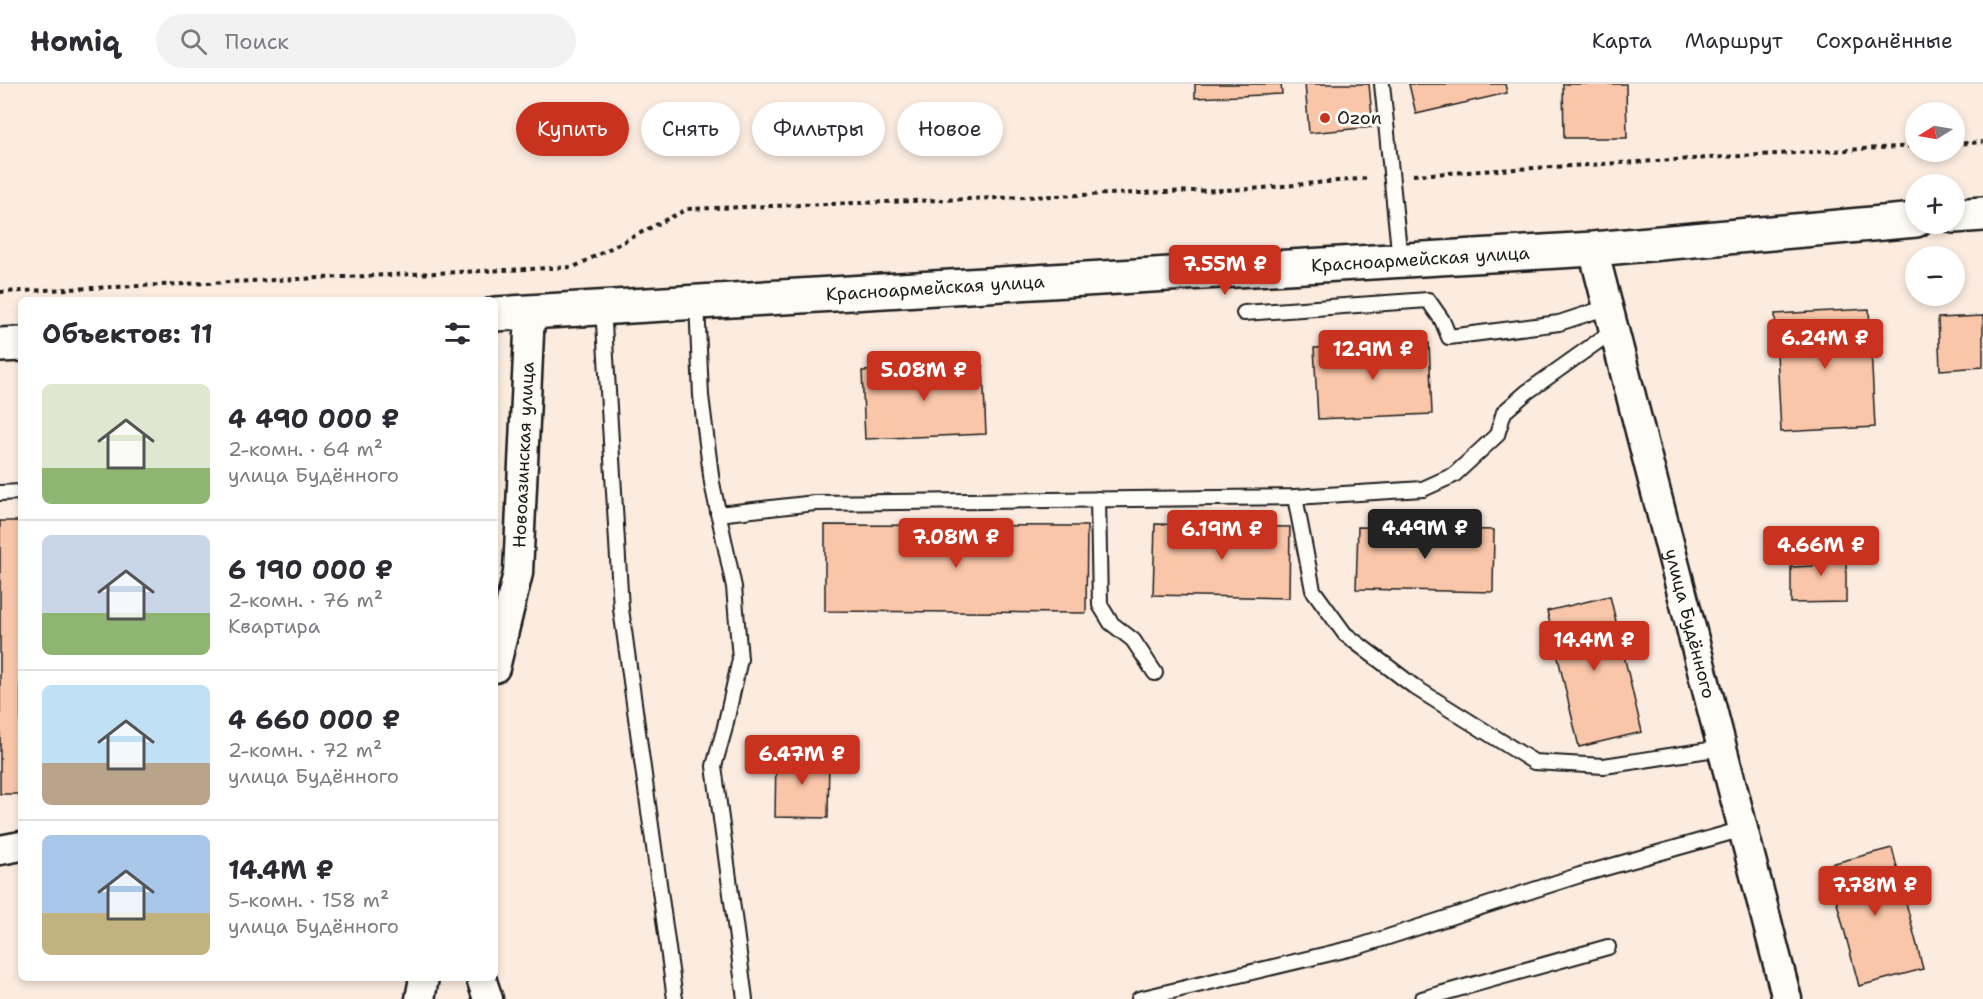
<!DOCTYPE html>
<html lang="ru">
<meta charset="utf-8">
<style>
body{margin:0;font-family:"Shantell Sans",sans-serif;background:#f2f2f3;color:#2b2b33;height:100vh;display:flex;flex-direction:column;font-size:22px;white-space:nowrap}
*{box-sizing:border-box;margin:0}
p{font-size:20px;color:#7c7c81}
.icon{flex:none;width:33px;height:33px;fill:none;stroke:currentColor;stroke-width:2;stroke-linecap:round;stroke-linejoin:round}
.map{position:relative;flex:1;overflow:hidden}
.side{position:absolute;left:18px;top:213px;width:480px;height:684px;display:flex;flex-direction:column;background:#fff;border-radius:9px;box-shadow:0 3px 9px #0003}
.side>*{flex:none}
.hud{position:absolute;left:516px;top:18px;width:570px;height:54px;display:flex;gap:12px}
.needle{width:39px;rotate:259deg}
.tools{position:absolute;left:1905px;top:18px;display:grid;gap:12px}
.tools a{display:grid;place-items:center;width:60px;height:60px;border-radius:50%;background:#fff;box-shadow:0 3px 9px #0003;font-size:30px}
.price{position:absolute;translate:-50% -51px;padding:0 14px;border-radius:6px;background:#c8321e;color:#fff;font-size:20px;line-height:39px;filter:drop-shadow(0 2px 3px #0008)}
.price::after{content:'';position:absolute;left:50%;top:36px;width:18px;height:14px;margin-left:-9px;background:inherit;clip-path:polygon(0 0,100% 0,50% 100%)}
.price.on{background:#222;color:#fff}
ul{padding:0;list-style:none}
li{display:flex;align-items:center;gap:18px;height:150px;padding:0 24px}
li+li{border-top:2px solid #e1e1e2}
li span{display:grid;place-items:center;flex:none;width:168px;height:120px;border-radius:9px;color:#555}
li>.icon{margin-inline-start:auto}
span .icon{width:72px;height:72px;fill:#fffc;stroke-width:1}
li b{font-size:26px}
h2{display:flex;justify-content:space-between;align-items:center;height:72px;padding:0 24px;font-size:26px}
.pill{padding:0 21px;border-radius:27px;background:#fff;box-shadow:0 3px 9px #0003;font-size:21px;line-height:54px}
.pill.on{background:#c8321e;color:#fff}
header{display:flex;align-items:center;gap:36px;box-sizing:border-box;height:84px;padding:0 30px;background:#fff;border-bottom:2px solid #e1e1e2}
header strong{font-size:28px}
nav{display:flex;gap:33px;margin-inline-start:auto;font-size:21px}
.search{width:420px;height:54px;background:#f2f2f3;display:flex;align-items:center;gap:15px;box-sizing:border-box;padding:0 21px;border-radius:33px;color:#7c7c81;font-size:22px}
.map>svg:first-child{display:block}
.building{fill:#f9c6a9;stroke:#1c1c1c;stroke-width:1.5}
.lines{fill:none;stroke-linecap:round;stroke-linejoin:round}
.lane-casing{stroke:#1c1c1c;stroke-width:18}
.street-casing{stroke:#1c1c1c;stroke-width:33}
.secondary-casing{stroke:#1c1c1c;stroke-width:38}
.path{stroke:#1c1c1c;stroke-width:4;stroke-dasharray:4.5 4.5;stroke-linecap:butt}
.lane{stroke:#fdfcf7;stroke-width:14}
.street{stroke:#fdfcf7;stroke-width:28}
.secondary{stroke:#fdfcf7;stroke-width:33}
.poi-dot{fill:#c8321e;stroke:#fdfcf7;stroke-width:2}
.labels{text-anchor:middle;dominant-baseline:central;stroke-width:6;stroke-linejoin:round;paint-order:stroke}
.poi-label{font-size:18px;fill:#1c1c1c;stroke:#fdfcf7;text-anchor:start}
.street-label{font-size:18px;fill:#1c1c1c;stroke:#fdfcf7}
</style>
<header>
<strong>Homiq</strong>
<div class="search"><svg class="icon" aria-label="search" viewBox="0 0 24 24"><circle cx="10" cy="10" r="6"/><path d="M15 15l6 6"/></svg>Поиск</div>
<nav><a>Карта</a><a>Маршрут</a><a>Сохранённые</a></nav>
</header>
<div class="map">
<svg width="1983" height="915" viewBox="0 0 1983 915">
<rect width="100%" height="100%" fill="#fcece0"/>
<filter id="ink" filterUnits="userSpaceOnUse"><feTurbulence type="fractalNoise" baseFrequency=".0167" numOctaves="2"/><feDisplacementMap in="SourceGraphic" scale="12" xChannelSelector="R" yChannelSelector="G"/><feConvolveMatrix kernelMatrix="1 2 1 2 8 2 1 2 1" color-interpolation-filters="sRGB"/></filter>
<g filter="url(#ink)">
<!-- building -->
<g class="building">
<polygon points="1195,0 1281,0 1282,10 1195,14"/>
<polygon points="1305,0 1369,0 1373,43 1309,49"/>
<polygon points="1409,0 1505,0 1507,9 1416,30"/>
<polygon points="1563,0 1626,0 1627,54 1564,54"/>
<polygon points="1869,225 1875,343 1781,348 1775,230"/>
<polygon points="1983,232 1983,283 1940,286 1938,234"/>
<polygon points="1429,259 1432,330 1318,335 1314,264"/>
<polygon points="983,282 986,350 865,355 862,287"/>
<rect x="0" y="437" width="21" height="273"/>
<polygon points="1155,440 1290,443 1289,514 1153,511"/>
<polygon points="825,441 1087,442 1086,529 825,527"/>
<polygon points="1358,443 1494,446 1493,508 1356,505"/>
<polygon points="1813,460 1846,460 1846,518 1791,519 1791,483 1813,482"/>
<polygon points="1610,512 1642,648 1579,663 1547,527"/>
<polygon points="776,671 829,672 828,734 775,733"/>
<polygon points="1892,764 1923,885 1859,902 1827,781"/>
</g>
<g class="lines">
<!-- lane casing -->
<g class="lane-casing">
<g id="lane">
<polyline points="1382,0 1400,176"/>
<polyline points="697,218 701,312 712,399 734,503 740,575 724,647 714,682 745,915"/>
<polyline points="603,223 621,525 675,915"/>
<polyline points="1244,229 1428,216 1442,236 1449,253 1559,239 1608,223"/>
<polyline points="0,409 21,408"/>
<polyline points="1295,413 1313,506 1345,550 1416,604 1534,678 1604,682 1722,664"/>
<polyline points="1098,415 1100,521 1111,539 1133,556 1155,589"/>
<polyline points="718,430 815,419 1295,413 1423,405 1454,391 1497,351 1504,328 1527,308 1614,246"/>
<polyline points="1139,915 1357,863 1580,791 1743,745"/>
<polyline points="1422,915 1608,863"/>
</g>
</g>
<!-- street casing -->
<g class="street-casing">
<g id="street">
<path id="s1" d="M1593,165L1787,915"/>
<path id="s2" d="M495,584L518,489L530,228"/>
<polyline points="0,766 21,762"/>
<polyline points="481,894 488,915"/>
<polyline points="420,915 424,894"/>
</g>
</g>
<!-- secondary casing -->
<g class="secondary-casing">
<g id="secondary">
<polyline points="1954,132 1983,130"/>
<path id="s3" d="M495,230L1593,165L1916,136"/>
<polyline points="0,261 21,260"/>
</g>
</g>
<!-- path -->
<g class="path">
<polyline points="1954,60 1983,58"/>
<polyline points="1413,91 1916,62"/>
<polyline points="0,208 574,183 687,125 1251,105 1370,94"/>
</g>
<!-- lane -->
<use href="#lane" class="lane"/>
<!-- street -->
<use href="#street" class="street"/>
<!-- secondary -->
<use href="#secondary" class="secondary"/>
</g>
</g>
<!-- markers -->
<circle class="poi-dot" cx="1325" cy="34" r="6"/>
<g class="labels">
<!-- poi labels -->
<g class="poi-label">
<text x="1337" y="34">Ozon</text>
</g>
<!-- street labels -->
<g class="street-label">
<text stroke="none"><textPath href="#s3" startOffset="927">Красноармейская улица</textPath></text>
<text stroke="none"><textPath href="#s3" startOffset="441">Красноармейская улица</textPath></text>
<text stroke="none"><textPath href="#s2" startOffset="216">Новоазинская улица</textPath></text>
<text stroke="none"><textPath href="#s1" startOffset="387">улица Будённого</textPath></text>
</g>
</g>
</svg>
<div class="tools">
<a><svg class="needle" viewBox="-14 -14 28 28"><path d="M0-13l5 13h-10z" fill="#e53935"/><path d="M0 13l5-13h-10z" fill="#7c7c81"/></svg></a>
<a>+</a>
<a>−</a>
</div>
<b class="price" style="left:1225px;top:212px">7.55M ₽</b>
<b class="price" style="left:1825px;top:286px">6.24M ₽</b>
<b class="price" style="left:1373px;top:297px">12.9M ₽</b>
<b class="price" style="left:924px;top:318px">5.08M ₽</b>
<b class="price on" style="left:1425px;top:476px">4.49M ₽</b>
<b class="price" style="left:1222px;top:477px">6.19M ₽</b>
<b class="price" style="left:956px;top:485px">7.08M ₽</b>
<b class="price" style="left:1821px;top:493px">4.66M ₽</b>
<b class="price" style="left:1594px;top:588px">14.4M ₽</b>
<b class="price" style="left:802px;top:702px">6.47M ₽</b>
<b class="price" style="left:1875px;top:833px">7.78M ₽</b>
<div class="hud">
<a class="pill on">Купить</a>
<a class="pill">Снять</a>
<a class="pill">Фильтры</a>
<a class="pill">Новое</a>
</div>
<section class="side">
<h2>Объектов: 11<svg class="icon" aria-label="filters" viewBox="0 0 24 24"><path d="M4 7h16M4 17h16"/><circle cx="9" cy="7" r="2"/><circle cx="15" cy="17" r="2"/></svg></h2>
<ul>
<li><span style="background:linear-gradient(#dfe7d0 70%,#8fb573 0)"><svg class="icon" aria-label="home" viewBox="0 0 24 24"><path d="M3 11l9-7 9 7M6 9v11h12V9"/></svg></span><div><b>4 490 000 ₽</b><p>2-комн. · 64 m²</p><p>улица Будённого</p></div></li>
<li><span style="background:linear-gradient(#c9d6e8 65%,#8fb573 0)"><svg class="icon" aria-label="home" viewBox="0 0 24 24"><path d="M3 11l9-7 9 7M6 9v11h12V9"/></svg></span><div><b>6 190 000 ₽</b><p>2-комн. · 76 m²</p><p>Квартира</p></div></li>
<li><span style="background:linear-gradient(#bfe0f5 65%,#b9a48a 0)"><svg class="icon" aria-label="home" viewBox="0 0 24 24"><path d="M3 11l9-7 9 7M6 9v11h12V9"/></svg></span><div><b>4 660 000 ₽</b><p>2-комн. · 72 m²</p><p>улица Будённого</p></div></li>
<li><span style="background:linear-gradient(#a9c7e8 65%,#c2b280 0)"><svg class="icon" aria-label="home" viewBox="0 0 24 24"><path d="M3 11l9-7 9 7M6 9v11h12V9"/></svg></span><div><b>14.4M ₽</b><p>5-комн. · 158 m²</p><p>улица Будённого</p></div></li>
</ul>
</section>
</div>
